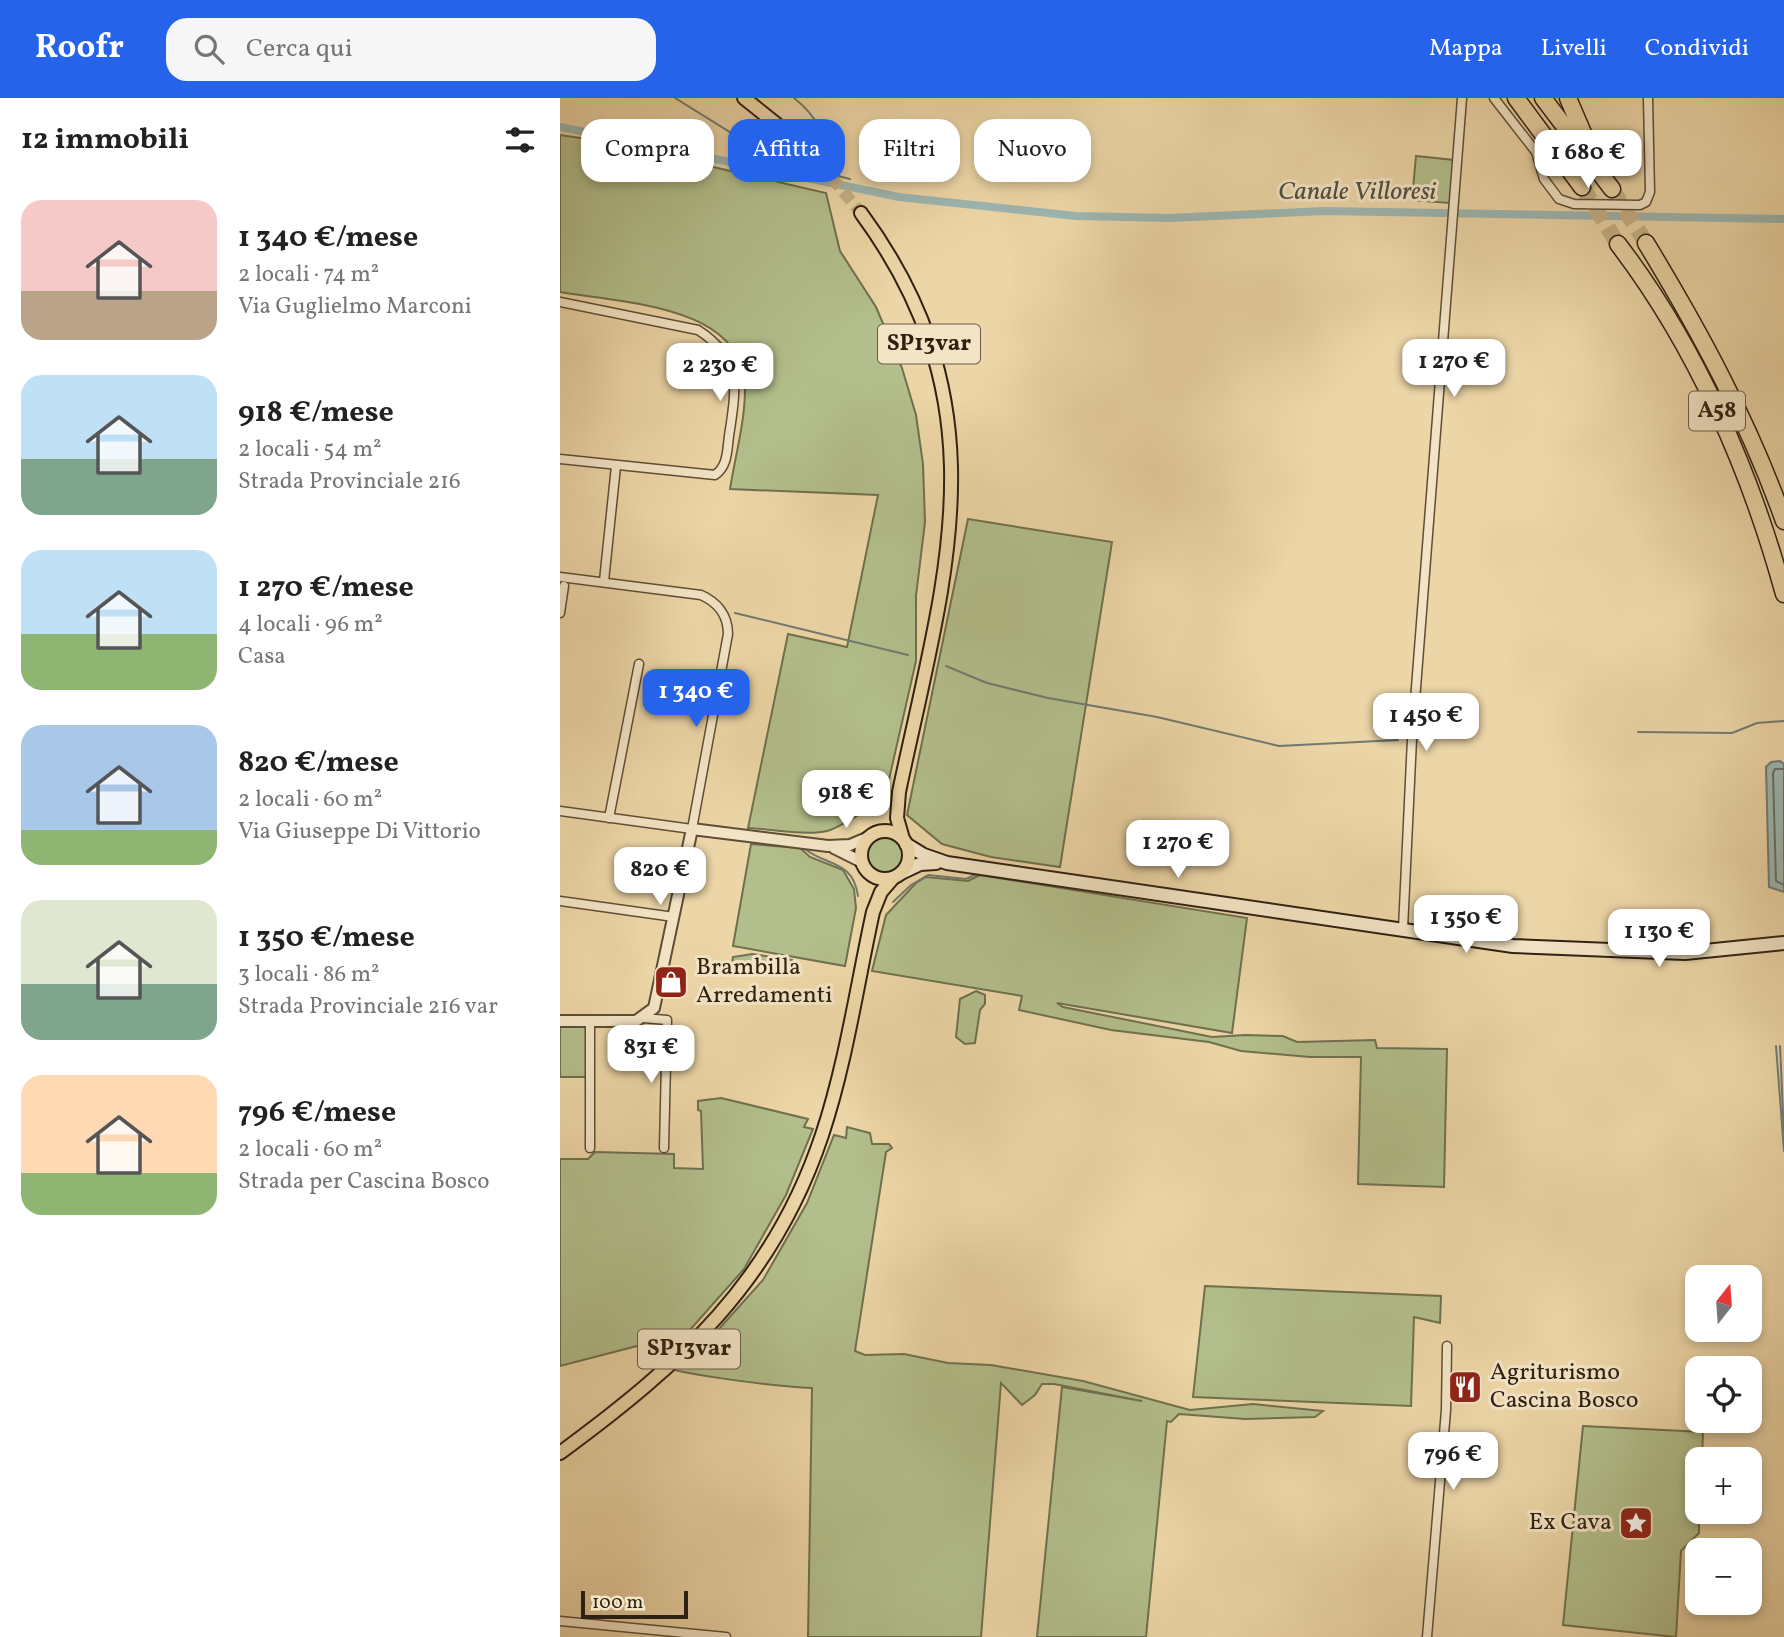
<!DOCTYPE html>
<html lang="it">
<meta charset="utf-8">
<style>
body{margin:0;font-family:Vollkorn,serif;background:#f6f6f6;color:#222;height:100vh;display:flex;flex-direction:column;font-size:26px;white-space:nowrap}
*{box-sizing:border-box;margin:0}
p{font-size:23px;color:#767676}
.icon{flex:none;width:38px;height:38px;fill:none;stroke:currentColor;stroke-width:2;stroke-linecap:round;stroke-linejoin:round}
.map{position:relative;flex:1;overflow:hidden}
.sheet{display:flex;flex-direction:column;background:#fff;width:560px}
.sheet>*{flex:none}
.hud{position:absolute;left:21px;top:21px;width:665px;height:63px;display:flex;gap:14px}
.needle{width:46px;rotate:17deg}
.controls{position:absolute;left:1125px;top:1167px;display:grid;gap:14px}
.controls a{display:grid;place-items:center;width:77px;height:77px;border-radius:14px;background:#fff;box-shadow:0 4px 10px #0003;font-size:35px}
.scale{position:absolute;left:21px;bottom:18px;width:107px;box-sizing:border-box;padding-left:7px;border:4px solid #2f2112;border-top:0;font-size:19px;line-height:24px;white-space:nowrap;color:#2f2112;-webkit-text-stroke:5px #f3e4c5;paint-order:stroke}
.price{position:absolute;translate:-50% -60px;padding:0 16px;border-radius:14px;background:#fff;color:#222;font-size:23px;line-height:46px;filter:drop-shadow(0 2px 4px #0008)}
.price::after{content:'';position:absolute;left:50%;top:42px;width:21px;height:16px;margin-left:-10px;background:inherit;clip-path:polygon(0 0,100% 0,50% 100%)}
.price.active{background:#2563eb;color:#fff}
ul{padding:0;list-style:none}
li{display:flex;align-items:center;gap:21px;height:175px;padding:0 21px}
li span{display:grid;place-items:center;flex:none;width:196px;height:140px;border-radius:21px;color:#555}
li>.icon{margin-inline-start:auto}
span .icon{width:84px;height:84px;fill:#fffc;stroke-width:1}
li b{font-size:30px}
h2{display:flex;justify-content:space-between;align-items:center;height:84px;padding:0 21px;font-size:30px}
.pill{padding:0 24px;border-radius:21px;background:#fff;box-shadow:0 4px 10px #0003;font-size:24px;line-height:63px}
.pill.active{background:#2563eb;color:#fff}
header{display:flex;align-items:center;gap:42px;box-sizing:border-box;height:98px;padding:0 35px;background:#2563eb;color:#fff}
header strong{font-size:33px}
nav{display:flex;gap:38px;margin-inline-start:auto;font-size:24px}
.search{width:490px;height:63px;background:#f6f6f6;display:flex;align-items:center;gap:18px;box-sizing:border-box;padding:0 24px;border-radius:21px;color:#767676;font-size:26px}
main{display:flex;flex:1;min-height:0}
.map>svg:first-child{display:block}
.green{fill:#b2be8b;stroke:#70704e;stroke-width:2}
.water{fill:#9cb6b1;stroke:#707a71;stroke-width:2}
.lines{fill:none;stroke-linecap:round;stroke-linejoin:round}
.shore{stroke:#666c62;stroke-width:2}
.stream{stroke:#707a71;stroke-width:2}
.canal{stroke:#9cb6b1;stroke-width:8}
.primary-tunnel{stroke:#c6b188;stroke-width:12;stroke-dasharray:12 6;stroke-linecap:butt}
.motorway-tunnel{stroke:#c6b188;stroke-width:16;stroke-dasharray:16 8;stroke-linecap:butt}
.minor-casing{stroke:#5e4e37;stroke-width:11}
.tertiary-casing{stroke:#5e4e37;stroke-width:14}
.secondary-casing{stroke:#2f2112;stroke-width:16}
.primary-casing{stroke:#2f2112;stroke-width:16}
.motorway-casing{stroke:#2f2112;stroke-width:19}
.minor{stroke:#f3e4c5;stroke-width:8}
.tertiary{stroke:#f3e4c5;stroke-width:10}
.secondary{stroke:#f3e4c5;stroke-width:12}
.primary{stroke:#ecd5a6;stroke-width:12}
.motorway{stroke:#ecd5a6;stroke-width:16}
.labels{text-anchor:middle;dominant-baseline:central;stroke-width:6;stroke-linejoin:round;paint-order:stroke}
.shield{fill:#f3e4c5;stroke:#6a5c48;stroke-width:2}
.shield-label{font-size:23px;font-weight:bold;fill:#2f2112}
.poi-label{font-size:24px;fill:#2f2112;stroke:#f3e4c5;text-anchor:start}
.water-label{font-size:26px;font-style:italic;fill:#504e42;stroke:#f3e4c5}
</style>
<header>
<strong>Roofr</strong>
<div class="search"><svg class="icon" aria-label="search" viewBox="0 0 24 24"><circle cx="10" cy="10" r="6"/><path d="M15 15l6 6"/></svg>Cerca qui</div>
<nav><a>Mappa</a><a>Livelli</a><a>Condividi</a></nav>
</header>
<main>
<section class="sheet">
<h2>12 immobili<svg class="icon" aria-label="filters" viewBox="0 0 24 24"><path d="M4 7h16M4 17h16"/><circle cx="9" cy="7" r="2"/><circle cx="15" cy="17" r="2"/></svg></h2>
<ul>
<li><span style="background:linear-gradient(#f6c9c9 65%,#b9a48a 0)"><svg class="icon" aria-label="home" viewBox="0 0 24 24"><path d="M3 11l9-7 9 7M6 9v11h12V9"/></svg></span><div><b>1 340 €/mese</b><p>2 locali · 74 m²</p><p>Via Guglielmo Marconi</p></div></li>
<li><span style="background:linear-gradient(#bfe0f5 60%,#7fa58c 0)"><svg class="icon" aria-label="home" viewBox="0 0 24 24"><path d="M3 11l9-7 9 7M6 9v11h12V9"/></svg></span><div><b>918 €/mese</b><p>2 locali · 54 m²</p><p>Strada Provinciale 216</p></div></li>
<li><span style="background:linear-gradient(#bfe0f5 60%,#8fb573 0)"><svg class="icon" aria-label="home" viewBox="0 0 24 24"><path d="M3 11l9-7 9 7M6 9v11h12V9"/></svg></span><div><b>1 270 €/mese</b><p>4 locali · 96 m²</p><p>Casa</p></div></li>
<li><span style="background:linear-gradient(#a9c7e8 75%,#8fb573 0)"><svg class="icon" aria-label="home" viewBox="0 0 24 24"><path d="M3 11l9-7 9 7M6 9v11h12V9"/></svg></span><div><b>820 €/mese</b><p>2 locali · 60 m²</p><p>Via Giuseppe Di Vittorio</p></div></li>
<li><span style="background:linear-gradient(#dfe7d0 60%,#7fa58c 0)"><svg class="icon" aria-label="home" viewBox="0 0 24 24"><path d="M3 11l9-7 9 7M6 9v11h12V9"/></svg></span><div><b>1 350 €/mese</b><p>3 locali · 86 m²</p><p>Strada Provinciale 216 var</p></div></li>
<li><span style="background:linear-gradient(#ffd9b3 70%,#8fb573 0)"><svg class="icon" aria-label="home" viewBox="0 0 24 24"><path d="M3 11l9-7 9 7M6 9v11h12V9"/></svg></span><div><b>796 €/mese</b><p>2 locali · 60 m²</p><p>Strada per Cascina Bosco</p></div></li>
</ul>
</section>
<div class="map">
<svg width="1224" height="1539" viewBox="0 0 1224 1539">
<rect width="100%" height="100%" fill="#ecd5a6"/>
<filter id="stains"><feTurbulence type="fractalNoise" baseFrequency=".00286" numOctaves="4"/><feColorMatrix values="0 0 0 0 .2 0 0 0 0 .09 0 0 0 0 .02 0 0 0 .5 -.17"/></filter>
<radialGradient id="worn" r=".72"><stop offset=".6" stop-color="#630" stop-opacity="0"/><stop offset="1" stop-color="#630" stop-opacity=".3"/></radialGradient>
<!-- green -->
<g class="green">
<path d="M0,37L41,43L266,95L280,153L316,209L342,270L356,317L363,366L365,424L356,498V563L325,699L317,712C299,712 285,728 267,733C247,738 210,731 188,730L228,536L287,549L318,397L170,391C175,359 185,324 185,291C185,206 61,205 0,194Z"/>
<polygon points="856,58 894,62 890,105 852,102"/>
<polygon points="408,421 552,444 500,769 431,759 382,746 347,717"/>
<circle cx="325" cy="757" r="20"/>
<polygon points="191,746 240,750 250,759 283,772 294,791 296,810 285,868 173,848"/>
<polygon points="420,777 687,820 672,935 497,905 503,909 652,939 685,937 723,938 737,944 815,942 817,950 887,951 884,1089 798,1086 801,959 750,959 681,953 649,944 551,932 459,912 462,898 312,873 326,817 356,785 366,779 408,783"/>
<polygon points="192,856 232,862 230,873 222,875 196,867 171,872 173,859"/>
<polygon points="416,893 425,897 425,906 420,912 415,945 405,946 396,939 400,901"/>
<polygon points="0,928 23,928 27,932 27,979 0,979"/>
<path d="M161,1000L248,1021L244,1029L253,1031L226,1097L184,1171L113,1251L132,1261L203,1182L247,1105L274,1037L286,1040L287,1029L310,1035L312,1046H329L332,1050L326,1054L295,1253L305,1257L344,1256L388,1265L431,1267L523,1283L630,1312L693,1306L763,1313L755,1319L685,1321L619,1316L611,1324L607,1323L586,1539H477L502,1289L582,1303L494,1286H482L475,1297L462,1307L441,1285L421,1539H248L252,1290C226,1289 102,1276 86,1262C82,1259 79,1252 77,1248L0,1268V1061H28L35,1054L114,1056V1070L143,1071L141,1013L138,1012V1003Z"/>
<polygon points="645,1188 881,1198 880,1225 854,1219 851,1308 633,1299"/>
<polygon points="1023,1328 1143,1334 1142,1361 1138,1362 1139,1435 1121,1453 1116,1539 1003,1527"/>
</g>
<!-- water -->
<polygon class="water" points="1220,663 1224,666 1224,794 1209,789 1206,669 1211,664"/>
<g class="lines">
<!-- shore -->
<g class="shore">
<polyline points="1224,671 1215,671 1213,675 1216,783 1224,787"/>
<polyline points="1224,680 1224,762"/>
</g>
<!-- stream -->
<g class="stream">
<polyline points="115,0 213,61 290,81"/>
<path d="M234,0C258,19 271,43 267,75"/>
<polyline points="175,515 348,557"/>
<polyline points="386,568 427,585 488,600 597,619 719,648 838,642"/>
<polyline points="1078,634 1172,635 1197,625 1224,623"/>
<path d="M245,751C266,768 293,762 298,798"/>
<polyline points="333,804 351,787 368,777 406,781 417,776 464,782"/>
<polyline points="1216,948 1224,1053"/>
<polyline points="1220,948 1224,1036"/>
</g>
<!-- canal -->
<polyline class="canal" points="0,29 339,99 516,118 609,120 765,113 1224,121"/>
<!-- primary-tunnel -->
<polyline class="primary-tunnel" points="249,52 301,115"/>
<!-- motorway-tunnel -->
<g class="motorway-tunnel">
<polyline points="1022,89 1058,146"/>
<polyline points="1052,91 1086,145"/>
</g>
<!-- minor casing -->
<g class="minor-casing">
<g id="minor">
<polyline points="934,0 976,54 984,81 999,101 1014,106 1080,107 1086,104 1090,94 1088,0"/>
<path d="M0,204L138,232C183,261 176,291 169,338C167,352 168,368 155,377L0,361"/>
<path d="M0,479L141,497C157,504 168,517 168,536L132,731L0,713"/>
<polyline points="44,483 56,368"/>
<polyline points="0,515 4,488"/>
<polyline points="49,720 79,566"/>
<polyline points="0,803 114,819"/>
<polyline points="843,831 852,641 902,0"/>
<polyline points="83,920 107,922 104,1050"/>
<polyline points="30,924 30,1050"/>
<polyline points="0,1523 166,1539"/>
<polyline points="867,1539 886,1312 887,1248"/>
</g>
</g>
<!-- tertiary casing -->
<g class="tertiary-casing">
<g id="tertiary">
<polyline points="274,750 302,764"/>
<polyline points="0,923 76,923 94,910 132,731 268,748 290,747 309,739"/>
</g>
</g>
<!-- secondary casing -->
<g class="secondary-casing">
<g id="secondary">
<polyline points="346,746 364,757 387,765 953,848 1125,855 1224,845"/>
<polyline points="341,775 360,766 376,765"/>
</g>
</g>
<!-- primary casing -->
<g class="primary-casing">
<g id="primary">
<polyline points="184,0 249,52"/>
<path d="M301,115C445,311 384,480 339,694L337,720L343,741"/>
<circle cx="325" cy="757" r="24"/>
<path d="M0,1355C121,1266 213,1184 262,1037C286,965 297,887 313,814L321,794L333,780"/>
</g>
</g>
<!-- motorway casing -->
<g class="motorway-casing">
<g id="motorway">
<polyline points="956,0 1022,89"/>
<polyline points="983,0 1052,91"/>
<polyline points="1008,0 1029,49"/>
<path d="M1086,145C1140,234 1189,324 1224,423"/>
<path d="M1058,146C1136,248 1190,372 1224,496"/>
</g>
</g>
<!-- minor -->
<use href="#minor" class="minor"/>
<!-- tertiary -->
<use href="#tertiary" class="tertiary"/>
<!-- secondary -->
<use href="#secondary" class="secondary"/>
<!-- primary -->
<use href="#primary" class="primary"/>
<!-- motorway -->
<use href="#motorway" class="motorway"/>
</g>
<!-- icons -->
<defs>
<g id="shop-square" transform="scale(1.75)"><rect x="-9" y="-9" width="18" height="18" rx="4" fill="#8f2418" stroke="#f3e4c5"/><path d="M-5-2.5h2.3a2.7 3.5 0 0 1 5.4 0H5L5.5 6h-11ZM-1.5-2.5h3a1.5 2.3 0 0 0-3 0Z" fill="#fff"/></g>
<g id="restaurant-square" transform="scale(1.75)"><rect x="-9" y="-9" width="18" height="18" rx="4" fill="#8f2418" stroke="#f3e4c5"/><path d="M-5-6h1v4h1v-4h1v4h1v-4h1v5L-1.5 .5V6h-2V.5L-5-1ZM5-6V6H3V1.5H1.5Q1.5-4 5-6Z" fill="#fff"/></g>
<g id="sight-square" transform="scale(1.75)"><rect x="-9" y="-9" width="18" height="18" rx="4" fill="#8f2418" stroke="#f3e4c5"/><path d="M0-6L1.8-2.2L6-1.7L2.9 1.2L3.7 5.4L0 3.3L-3.7 5.4L-2.9 1.2L-6-1.7L-1.8-2.2Z" fill="#fff"/></g>
</defs>
<g fill-rule="evenodd">
<use href="#shop-square" x="111" y="884"/>
<use href="#restaurant-square" x="905" y="1289"/>
<use href="#sight-square" x="1076" y="1425"/>
</g>
<g class="labels">
<!-- shield labels -->
<g class="shield">
<rect x="318" y="226.5" width="102" height="39" rx="5"/>
<rect x="1129" y="293.5" width="56" height="39" rx="5"/>
<rect x="78" y="1231.5" width="102" height="39" rx="5"/>
</g>
<g class="shield-label">
<text x="369" y="246">SP13var</text>
<text x="1157" y="313">A58</text>
<text x="129" y="1251">SP13var</text>
</g>
<!-- poi labels -->
<g class="poi-label">
<text x="136" y="870">Brambilla<tspan x="136" dy="28">Arredamenti</tspan></text>
<text x="930" y="1275">Agriturismo<tspan x="930" dy="28">Cascina Bosco</tspan></text>
<text x="1052" y="1425" text-anchor="end">Ex Cava</text>
</g>
<!-- water labels -->
<g class="water-label">
<text x="797" y="94">Canale Villoresi</text>
</g>
</g>
<rect width="100%" height="100%" filter="url(#stains)"/>
<rect width="100%" height="100%" fill="url(#worn)"/>
</svg>
<div class="controls">
<a><svg class="needle" viewBox="-14 -14 28 28"><path d="M0-13l5 13h-10z" fill="#e53935"/><path d="M0 13l5-13h-10z" fill="#767676"/></svg></a>
<a><svg class="icon" aria-label="locate" viewBox="0 0 24 24"><circle cx="12" cy="12" r="6"/><path d="M12 2v4M12 18v4M2 12h4M18 12h4"/></svg></a>
<a>+</a>
<a>−</a>
</div>
<div class="scale">100 m</div>
<b class="price" style="left:1028px;top:92px">1 680 €</b>
<b class="price" style="left:894px;top:301px">1 270 €</b>
<b class="price" style="left:160px;top:305px">2 230 €</b>
<b class="price active" style="left:136px;top:631px">1 340 €</b>
<b class="price" style="left:866px;top:655px">1 450 €</b>
<b class="price" style="left:286px;top:732px">918 €</b>
<b class="price" style="left:618px;top:782px">1 270 €</b>
<b class="price" style="left:100px;top:809px">820 €</b>
<b class="price" style="left:906px;top:857px">1 350 €</b>
<b class="price" style="left:1099px;top:871px">1 130 €</b>
<b class="price" style="left:91px;top:987px">831 €</b>
<b class="price" style="left:893px;top:1394px">796 €</b>
<div class="hud">
<a class="pill">Compra</a>
<a class="pill active">Affitta</a>
<a class="pill">Filtri</a>
<a class="pill">Nuovo</a>
</div>
</div>
</main>
